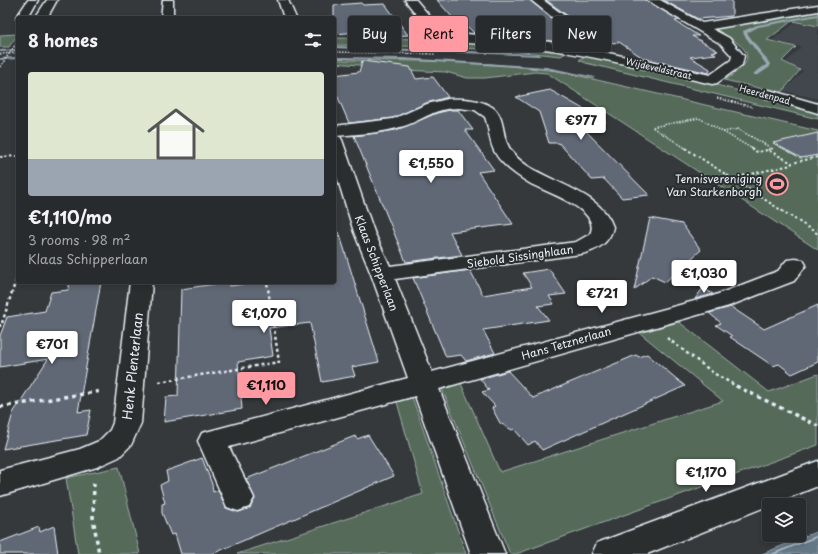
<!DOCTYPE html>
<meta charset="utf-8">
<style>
body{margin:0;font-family:"Playpen Sans",sans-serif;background:#343739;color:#f1f3f6;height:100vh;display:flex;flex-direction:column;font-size:15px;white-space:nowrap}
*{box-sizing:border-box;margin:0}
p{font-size:13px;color:#a5a7aa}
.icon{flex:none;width:22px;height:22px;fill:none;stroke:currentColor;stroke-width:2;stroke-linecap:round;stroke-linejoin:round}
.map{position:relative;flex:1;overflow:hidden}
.side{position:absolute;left:16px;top:16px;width:320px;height:268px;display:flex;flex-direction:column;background:#282b2d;border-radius:4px;box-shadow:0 2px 6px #0003,0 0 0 1px #444749}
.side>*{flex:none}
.hud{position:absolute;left:348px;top:16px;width:380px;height:36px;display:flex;gap:8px}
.controls{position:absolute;left:762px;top:498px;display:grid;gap:8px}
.controls a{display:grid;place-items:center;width:44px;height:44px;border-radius:4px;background:#282b2d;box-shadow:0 2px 6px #0003,0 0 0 1px #444749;font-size:20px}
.price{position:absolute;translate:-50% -34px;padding:0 9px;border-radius:4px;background:#fff;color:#222;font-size:13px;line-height:26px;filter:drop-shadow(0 1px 2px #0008)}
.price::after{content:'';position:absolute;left:50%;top:24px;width:12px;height:9px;margin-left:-6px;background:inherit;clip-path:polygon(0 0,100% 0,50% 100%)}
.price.active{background:#ff9aa2;color:#111}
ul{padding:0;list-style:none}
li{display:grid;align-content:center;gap:8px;height:212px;padding:0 12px}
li+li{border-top:1px solid #444749}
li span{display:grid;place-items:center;height:124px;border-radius:4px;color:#555}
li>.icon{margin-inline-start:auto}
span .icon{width:72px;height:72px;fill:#fffc;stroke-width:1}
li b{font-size:17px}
h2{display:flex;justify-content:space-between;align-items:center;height:48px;padding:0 12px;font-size:17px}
.chip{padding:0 14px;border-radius:4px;background:#282b2d;box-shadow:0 2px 6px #0003,0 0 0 1px #444749;font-size:14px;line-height:36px}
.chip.active{background:#ff9aa2;color:#111}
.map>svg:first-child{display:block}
.built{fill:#42474d}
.green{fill:#546b58;stroke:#9eaea8}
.water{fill:#647785;stroke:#99a8b3}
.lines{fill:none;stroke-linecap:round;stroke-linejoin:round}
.shore{stroke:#b3c0ca;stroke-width:1.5}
.stream{fill:#99a8b3;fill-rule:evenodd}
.building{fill:#616775;stroke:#e8f1f8}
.minor-casing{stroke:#e8f1f8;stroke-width:3}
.path-far3{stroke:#e8f1f8;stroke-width:1.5;stroke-dasharray:1.5 1.5;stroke-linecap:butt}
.path-far2{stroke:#e8f1f8;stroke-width:2;stroke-dasharray:2.5 2.5;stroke-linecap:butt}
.path-far1{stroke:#e8f1f8;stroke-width:2.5;stroke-dasharray:3 3;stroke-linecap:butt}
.path{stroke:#e8f1f8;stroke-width:3.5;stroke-dasharray:4 4;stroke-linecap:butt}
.minor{fill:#2a2d2e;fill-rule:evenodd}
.labels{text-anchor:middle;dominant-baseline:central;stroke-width:4;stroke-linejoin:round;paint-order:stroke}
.far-street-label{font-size:9px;fill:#e8f1f8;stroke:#2a2d2e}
.poi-label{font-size:11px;fill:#e8f1f8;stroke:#2a2d2e;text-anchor:end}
.street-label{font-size:11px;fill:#e8f1f8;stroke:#2a2d2e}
.near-street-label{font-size:13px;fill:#e8f1f8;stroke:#2a2d2e}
</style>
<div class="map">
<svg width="818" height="554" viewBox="0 0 818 554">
<rect width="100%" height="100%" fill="#35393c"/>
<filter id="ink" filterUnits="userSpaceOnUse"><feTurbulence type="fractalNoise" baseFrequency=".025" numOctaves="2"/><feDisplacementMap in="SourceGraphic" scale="8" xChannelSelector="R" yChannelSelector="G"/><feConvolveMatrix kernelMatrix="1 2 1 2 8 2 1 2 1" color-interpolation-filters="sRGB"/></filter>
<g filter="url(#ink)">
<!-- built -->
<polygon class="built" points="795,23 818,27 818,99 784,91 803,71 786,62 801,47 772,40"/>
<!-- green -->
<g class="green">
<path d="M818,10V26L792,21L767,40L796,47L782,61L800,70L781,93L724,80C765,57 744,46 715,29Z"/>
<polygon points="18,34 9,47 0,47 0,35"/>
<path d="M334,38L439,39L500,42L569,51L561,56C486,47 410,46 334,45Z"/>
<polygon points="588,54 634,64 818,111 818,119 586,63 579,60"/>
<polygon points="334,60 428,61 492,64 558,71 818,131 818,250 547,73 535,72 485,78 467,78 446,72 380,69 359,65 334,63"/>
<polygon points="679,322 769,392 818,374 818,445 516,554 510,554 440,384 459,379 500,472 723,401 640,333"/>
<polygon points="410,391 466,554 237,554 423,494 395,395"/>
<polygon points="119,467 140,554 78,554 66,478"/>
</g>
<!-- water -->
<polygon class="water" points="818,531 818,554 762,554"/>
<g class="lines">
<!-- shore -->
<polyline class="shore" points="773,554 818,536"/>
<!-- stream -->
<g class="stream">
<polygon points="818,14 818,16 758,27 747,33 770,64 770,67 758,75 754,75 754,73 766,65 766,64 744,35 743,31 757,25"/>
<polygon points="334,46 539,54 541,55 539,56 334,48"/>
<polygon points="18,49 18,51 0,52 0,50"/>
<polygon points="18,57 18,59 0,60 0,58"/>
<polygon points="334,57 402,58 546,67 595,77 593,78 546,69 402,60 334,59"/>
</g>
</g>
<!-- building -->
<g class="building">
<polygon points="437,0 530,0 579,41 560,42 503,36 500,32 474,33 468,27 460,26"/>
<polygon points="546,0 646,0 679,20 675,21 699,36 692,36 718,51 712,52 716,54 690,57 710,69 709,73 643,58 619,42 613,43 607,38 599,39"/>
<polygon points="663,0 732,0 732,16 698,19"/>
<polygon points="361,3 363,5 385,4 408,35 368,38 370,31 334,34 334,5"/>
<polygon points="362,61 410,67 416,79 433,77 448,97 426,103 393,118 349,123 334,88 334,75 359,72"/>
<polygon points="550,90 606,122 580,125 649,195 622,198 604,179 592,180 559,143 549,143 539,112 516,97"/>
<polygon points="450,110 458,110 473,130 465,130 494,170 478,172 513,224 450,232 462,255 406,262 354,136 396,130 437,113"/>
<polygon points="818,133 818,155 801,158 773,143"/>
<polygon points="650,218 682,224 701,250 665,282 652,276 634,290"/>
<polygon points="339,232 379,362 352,367 355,376 322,382 310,323 269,328 273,356 238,362 242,409 164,422 166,397 178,396 181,289 229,282 230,286 258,282 334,282 334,233"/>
<polygon points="549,269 566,294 549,296 554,304 538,306 549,320 483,330 495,353 466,361 461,355 446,357 413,278 470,270 483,295 532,287 523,273"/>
<polygon points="70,282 101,282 78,412 91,410 86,435 3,449 13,413 48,359 0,367 0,336 7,317 45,311 51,292 68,290"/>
<polygon points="703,288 713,294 695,299"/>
<polygon points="818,305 818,362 792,374 779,364 773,366 730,337 732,336 716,325 721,323 709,313 731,307 764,329"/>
<polygon points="647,354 685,386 542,450 535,441 528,445 514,429 512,430 500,423 492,408 495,406 482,392 489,390 480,379 508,371 533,398 636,355 639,357"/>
<polygon points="368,435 394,476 212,554 181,554 175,534 171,535 162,513 162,504 165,503 160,485 168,481 166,471 202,458 212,484 213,492 218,490 226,508 239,512 250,508 255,499 246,479 355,436 357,439"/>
<polygon points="54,526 58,554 0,554 0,542 39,527 40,532"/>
</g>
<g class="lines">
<!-- minor casing -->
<g class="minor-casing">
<g id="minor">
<polygon points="28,0 38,0 28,18 18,18 18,20 16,18"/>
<polygon points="47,0 57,0 47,18 35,18"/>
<polygon points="163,0 173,0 173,18 161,18"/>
<polygon points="278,0 288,0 296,18 284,18"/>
<path d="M405,0H416L443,32L537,40L587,48L589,47L531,0H543L599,41L601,48L599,51L710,75L731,60L732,56L721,44L647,0H660L702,23L818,5V11L712,29L729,38L744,56L742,65L717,83L712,84C654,71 597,56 538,48C504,43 469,46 435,38Z"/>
<polygon points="769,90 818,104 818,113 764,97 762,94 764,91"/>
<path d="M448,99C462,98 480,99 492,107C504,115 502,131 507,143C510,151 515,156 522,162C549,183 602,192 613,227C610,243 596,251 581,254L395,279L432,372L713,296L778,271L787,260L795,259L803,260L806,265L794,281L729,306L439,389L505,554H471L415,396L229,447L254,498L249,507L238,511L227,507L198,441L202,433L408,378L371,274L354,232L334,167V126L393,119L427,104ZM459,108L475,110L485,117C491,134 488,147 502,162C510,171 521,178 531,184C548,193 602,210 590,234L576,242L390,266L374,232L342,140L340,137L336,136C358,134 382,133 404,126C425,119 434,108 459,108Z"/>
<polygon points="130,282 152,282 141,423 131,445 119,457 97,467 0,496 0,470 80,449 99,441 110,430 113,423"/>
<polygon points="818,461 818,486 647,554 592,554 597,543"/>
</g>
</g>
<!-- path-far3 -->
<g class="path-far3">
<polyline points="334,52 435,54"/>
<polyline points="0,54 18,53"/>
<polyline points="0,67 18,41"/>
<polyline points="738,86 751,90"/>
<polyline points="717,98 753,107"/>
<polyline points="723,132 738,129 773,149 771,149"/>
<polyline points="687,149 652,127 699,118 753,149"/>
</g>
<!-- path-far2 -->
<g class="path-far2">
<polyline points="685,148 818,234"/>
<polyline points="751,148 757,152 768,150 792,163"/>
<polyline points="768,150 772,148"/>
<polyline points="0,157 18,156"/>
<polyline points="733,178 791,165 792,163 818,157"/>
<polyline points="334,237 341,236"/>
</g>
<!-- path-far1 -->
<g class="path-far1">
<polyline points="2,323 18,274"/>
<polyline points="0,324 0,328"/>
<polyline points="667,338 715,374 738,387"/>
<polyline points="159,382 279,362 267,282"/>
</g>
<!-- path -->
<g class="path">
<polyline points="736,386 818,426"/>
<polyline points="0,407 102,391"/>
<polyline points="94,483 93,517 99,554"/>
</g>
<!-- minor -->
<use href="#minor" class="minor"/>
</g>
</g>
<!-- icons -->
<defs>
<g id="stadium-ring" transform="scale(1.15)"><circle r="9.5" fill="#2a2d2e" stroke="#ff9aa2" stroke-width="1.5"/><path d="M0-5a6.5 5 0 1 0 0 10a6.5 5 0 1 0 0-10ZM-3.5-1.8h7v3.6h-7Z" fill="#ff9aa2"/></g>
</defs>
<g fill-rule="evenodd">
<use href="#stadium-ring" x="777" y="184"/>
</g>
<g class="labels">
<!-- far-street labels -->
<g class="far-street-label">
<text transform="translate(659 68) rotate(13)">Wijdeveldstraat</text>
<text transform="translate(765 94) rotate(15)">Heerdenpad</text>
</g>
<!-- poi labels -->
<g class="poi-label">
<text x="762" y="178">Tennisvereniging<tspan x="762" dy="13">Van Starkenborgh</tspan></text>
</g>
<!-- street labels -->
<g class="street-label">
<text transform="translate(520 256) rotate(-8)">Siebold Sissinghlaan</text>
<text transform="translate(377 263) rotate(69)">Klaas Schipperlaan</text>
<text transform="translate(566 343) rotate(-16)">Hans Tetznerlaan</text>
</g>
<!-- near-street labels -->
<g class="near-street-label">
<text transform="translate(132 366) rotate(-84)">Henk Plenterlaan</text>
</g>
</g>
</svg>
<div class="controls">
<a><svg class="icon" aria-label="layers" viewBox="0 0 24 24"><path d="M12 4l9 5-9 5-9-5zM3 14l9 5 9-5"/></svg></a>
</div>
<b class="price" style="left:581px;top:141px">€977</b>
<b class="price" style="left:431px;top:184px">€1,550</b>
<b class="price" style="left:704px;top:294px">€1,030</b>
<b class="price" style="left:602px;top:314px">€721</b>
<b class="price" style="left:264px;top:334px">€1,070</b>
<b class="price" style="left:52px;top:365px">€701</b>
<b class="price active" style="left:266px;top:406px">€1,110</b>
<b class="price" style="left:706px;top:493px">€1,170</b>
<div class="hud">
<a class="chip">Buy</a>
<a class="chip active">Rent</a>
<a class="chip">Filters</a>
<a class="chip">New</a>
</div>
<section class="side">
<h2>8 homes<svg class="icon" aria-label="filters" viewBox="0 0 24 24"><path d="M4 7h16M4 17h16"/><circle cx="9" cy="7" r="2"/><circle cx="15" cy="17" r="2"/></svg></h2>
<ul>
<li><span style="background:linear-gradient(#dfe7d0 70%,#9aa5b1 0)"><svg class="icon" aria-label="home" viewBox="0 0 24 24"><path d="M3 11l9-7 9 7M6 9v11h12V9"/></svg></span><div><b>€1,110/mo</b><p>3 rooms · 98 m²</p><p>Klaas Schipperlaan</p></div></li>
</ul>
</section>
</div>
